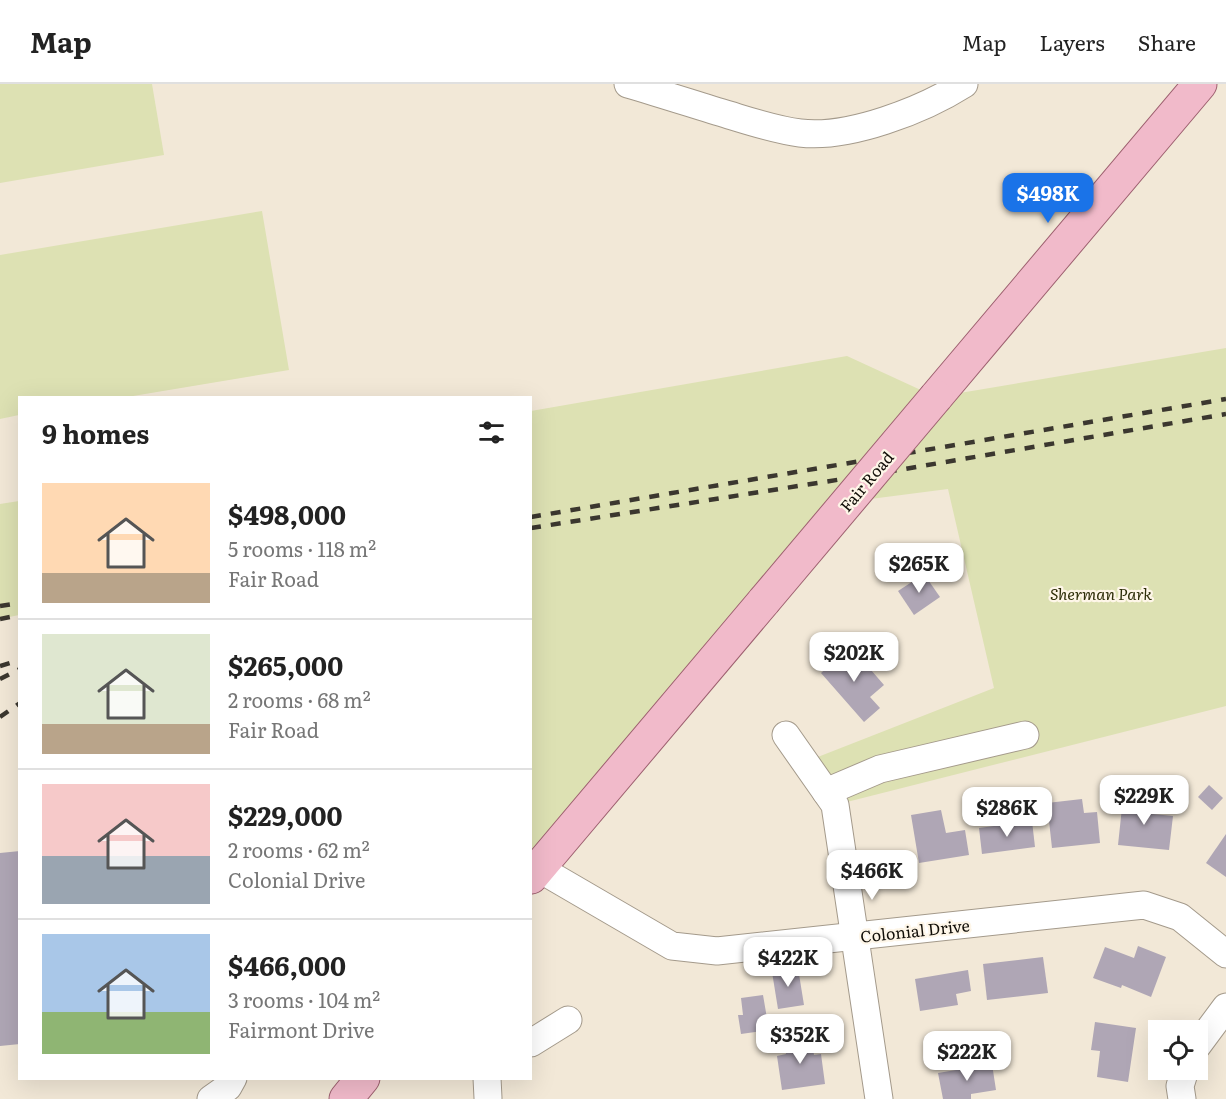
<!DOCTYPE html>
<meta charset="utf-8">
<style>
body{margin:0;font-family:Literata,serif;background:#f6f6f6;color:#222;height:100vh;display:flex;flex-direction:column;font-size:22px;white-space:nowrap}
*{box-sizing:border-box;margin:0}
p{font-size:20px;color:#767676}
.icon{flex:none;width:33px;height:33px;fill:none;stroke:currentColor;stroke-width:2;stroke-linecap:round;stroke-linejoin:round}
.map{position:relative;flex:1;overflow:hidden}
.panel{position:absolute;left:18px;top:312px;width:514px;height:684px;display:flex;flex-direction:column;background:#fff;border-radius:0px;box-shadow:0 6px 24px #0002}
.panel>*{flex:none}
.buttons{position:absolute;left:1148px;top:936px;display:grid;gap:12px}
.buttons a{display:grid;place-items:center;width:60px;height:60px;border-radius:0px;background:#fff;box-shadow:0 6px 24px #0002;font-size:30px}
.price{position:absolute;translate:-50% -51px;padding:0 14px;border-radius:12px;background:#fff;color:#222;font-size:20px;line-height:39px;filter:drop-shadow(0 2px 3px #0008)}
.price::after{content:'';position:absolute;left:50%;top:36px;width:18px;height:14px;margin-left:-9px;background:inherit;clip-path:polygon(0 0,100% 0,50% 100%)}
.price.selected{background:#1a73e8;color:#fff}
ul{padding:0;list-style:none}
li{display:flex;align-items:center;gap:18px;height:150px;padding:0 24px}
li+li{border-top:2px solid #e0e0e0}
li span{display:grid;place-items:center;flex:none;width:168px;height:120px;border-radius:0px;color:#555}
li>.icon{margin-inline-start:auto}
span .icon{width:72px;height:72px;fill:#fffc;stroke-width:1}
li b{font-size:26px}
h2{display:flex;justify-content:space-between;align-items:center;height:72px;padding:0 24px;font-size:26px}
header{display:flex;align-items:center;gap:36px;box-sizing:border-box;height:84px;padding:0 30px;background:#fff;border-bottom:2px solid #e0e0e0}
header strong{font-size:28px}
nav{display:flex;gap:33px;margin-inline-start:auto;font-size:21px}
.map>svg:first-child{display:block}
.green{fill:#dde1b3}
.building{fill:#afa6b5}
.lines{fill:none;stroke-linecap:round;stroke-linejoin:round}
.minor-casing{stroke:#a49a8b;stroke-width:29}
.major-casing{stroke:#9d606f;stroke-width:35}
.minor{stroke:#fff;stroke-width:27}
.major{stroke:#f1baca;stroke-width:33}
.rail{stroke:#3b372f;stroke-width:4.5;stroke-dasharray:10 10;stroke-linecap:butt}
.major-bridge-casing{stroke:#9d606f;stroke-width:35;stroke-linecap:butt}
.major-bridge{stroke:#f1baca;stroke-width:33}
.labels{text-anchor:middle;dominant-baseline:central;stroke-width:4.5;stroke-linejoin:round;paint-order:stroke}
.street-label{font-size:16px;fill:#110e08;stroke:#fef6e8}
.park-label{font-size:16px;font-style:italic;fill:#2d2e08;stroke:#fef6e8}
</style>
<header>
<strong>Map</strong>
<nav><a>Map</a><a>Layers</a><a>Share</a></nav>
</header>
<div class="map">
<svg width="1226" height="1015" viewBox="0 0 1226 1015">
<rect width="100%" height="100%" fill="#f2e8d7"/>
<!-- green -->
<g class="green">
<polygon points="0,0 152,0 164,71 0,99"/>
<polygon points="262,127 289,286 127,313 20,314 19,331 0,335 0,171"/>
<polygon points="1226,264 1226,622 835,721 805,678 994,604 948,405 847,418 531,770 531,327 847,272 936,313"/>
<polygon points="19,417 19,531 0,535 0,420"/>
</g>
<!-- building -->
<g class="building">
<polygon points="924,490 940,513 914,531 898,507"/>
<polygon points="851,563 884,601 870,613 880,624 864,638 821,589"/>
<polygon points="1209,701 1223,714 1212,726 1198,713"/>
<polygon points="1123,714 1154,717 1153,730 1173,732 1169,766 1118,761"/>
<polygon points="1082,715 1084,729 1097,728 1100,759 1052,764 1047,719"/>
<polygon points="941,726 946,749 965,746 969,771 919,779 911,731"/>
<polygon points="1032,737 1035,763 982,770 979,744"/>
<polygon points="1226,750 1226,793 1206,779"/>
<polygon points="20,767 20,960 0,962 0,769"/>
<polygon points="1138,862 1166,873 1151,913 1122,901 1121,904 1093,894 1105,863 1134,874"/>
<polygon points="1043,873 1048,909 987,916 983,880"/>
<polygon points="798,884 804,921 778,925 772,888"/>
<polygon points="968,886 971,907 956,910 958,921 920,927 915,895"/>
<polygon points="763,911 769,946 741,950 738,931 743,931 741,914"/>
<polygon points="1095,938 1136,944 1128,998 1097,993 1100,967 1091,966"/>
<polygon points="811,952 814,971 821,970 825,1000 782,1006 777,972 786,970 784,955"/>
<polygon points="992,980 996,1006 971,1010 971,1015 943,1015 938,989"/>
</g>
<g class="lines">
<!-- minor casing -->
<g class="minor-casing">
<g id="minor">
<path d="M628,0C662,10 696,21 729,31C752,38 776,46 800,49C849,55 923,26 964,0"/>
<polyline points="786,651 835,721 879,1015"/>
<polyline points="826,708 880,685 1025,651"/>
<polyline points="538,784 672,862 717,867 1144,821 1180,833 1226,870"/>
<polyline points="531,959 568,936"/>
<polyline points="1197,962 1226,923"/>
<polyline points="487,994 488,1014"/>
<polyline points="211,1015 228,1003 233,994"/>
<polyline points="1182,1015 1180,1002 1185,986"/>
</g>
</g>
<!-- major casing -->
<g class="major-casing">
<g id="major">
<polyline points="936,313 1200,0"/>
<polyline points="531,793 764,517"/>
<polyline points="346,1015 363,994"/>
</g>
</g>
<!-- minor -->
<use href="#minor" class="minor"/>
<!-- major -->
<use href="#major" class="major"/>
<!-- rail -->
<g class="rail">
<polyline points="531,433 1226,315"/>
<polyline points="531,444 881,389 1226,330"/>
<polyline points="0,522 20,519"/>
<polyline points="0,535 20,531"/>
<polyline points="0,582 20,576"/>
<polyline points="0,595 20,585"/>
<polyline points="0,633 20,619"/>
</g>
<!-- major-bridge casing -->
<g class="major-bridge-casing">
<polyline id="major-bridge" points="764,517 936,313"/>
</g>
<!-- major-bridge -->
<use href="#major-bridge" class="major-bridge"/>
</g>
<g class="labels">
<!-- street labels -->
<g class="street-label">
<text transform="translate(866 397) rotate(-50)">Fair Road</text>
<text transform="translate(915 846) rotate(-6)">Colonial Drive</text>
</g>
<!-- park labels -->
<g class="park-label">
<text x="1101" y="509">Sherman Park</text>
</g>
</g>
</svg>
<div class="buttons">
<a><svg class="icon" aria-label="locate" viewBox="0 0 24 24"><circle cx="12" cy="12" r="6"/><path d="M12 2v4M12 18v4M2 12h4M18 12h4"/></svg></a>
</div>
<b class="price selected" style="left:1048px;top:140px">$498K</b>
<b class="price" style="left:919px;top:510px">$265K</b>
<b class="price" style="left:854px;top:599px">$202K</b>
<b class="price" style="left:1144px;top:742px">$229K</b>
<b class="price" style="left:1007px;top:754px">$286K</b>
<b class="price" style="left:872px;top:817px">$466K</b>
<b class="price" style="left:788px;top:904px">$422K</b>
<b class="price" style="left:800px;top:981px">$352K</b>
<b class="price" style="left:967px;top:998px">$222K</b>
<section class="panel">
<h2>9 homes<svg class="icon" aria-label="filters" viewBox="0 0 24 24"><path d="M4 7h16M4 17h16"/><circle cx="9" cy="7" r="2"/><circle cx="15" cy="17" r="2"/></svg></h2>
<ul>
<li><span style="background:linear-gradient(#ffd9b3 75%,#b9a48a 0)"><svg class="icon" aria-label="home" viewBox="0 0 24 24"><path d="M3 11l9-7 9 7M6 9v11h12V9"/></svg></span><div><b>$498,000</b><p>5 rooms · 118 m²</p><p>Fair Road</p></div></li>
<li><span style="background:linear-gradient(#dfe7d0 75%,#b9a48a 0)"><svg class="icon" aria-label="home" viewBox="0 0 24 24"><path d="M3 11l9-7 9 7M6 9v11h12V9"/></svg></span><div><b>$265,000</b><p>2 rooms · 68 m²</p><p>Fair Road</p></div></li>
<li><span style="background:linear-gradient(#f6c9c9 60%,#9aa5b1 0)"><svg class="icon" aria-label="home" viewBox="0 0 24 24"><path d="M3 11l9-7 9 7M6 9v11h12V9"/></svg></span><div><b>$229,000</b><p>2 rooms · 62 m²</p><p>Colonial Drive</p></div></li>
<li><span style="background:linear-gradient(#a9c7e8 65%,#8fb573 0)"><svg class="icon" aria-label="home" viewBox="0 0 24 24"><path d="M3 11l9-7 9 7M6 9v11h12V9"/></svg></span><div><b>$466,000</b><p>3 rooms · 104 m²</p><p>Fairmont Drive</p></div></li>
</ul>
</section>
</div>
